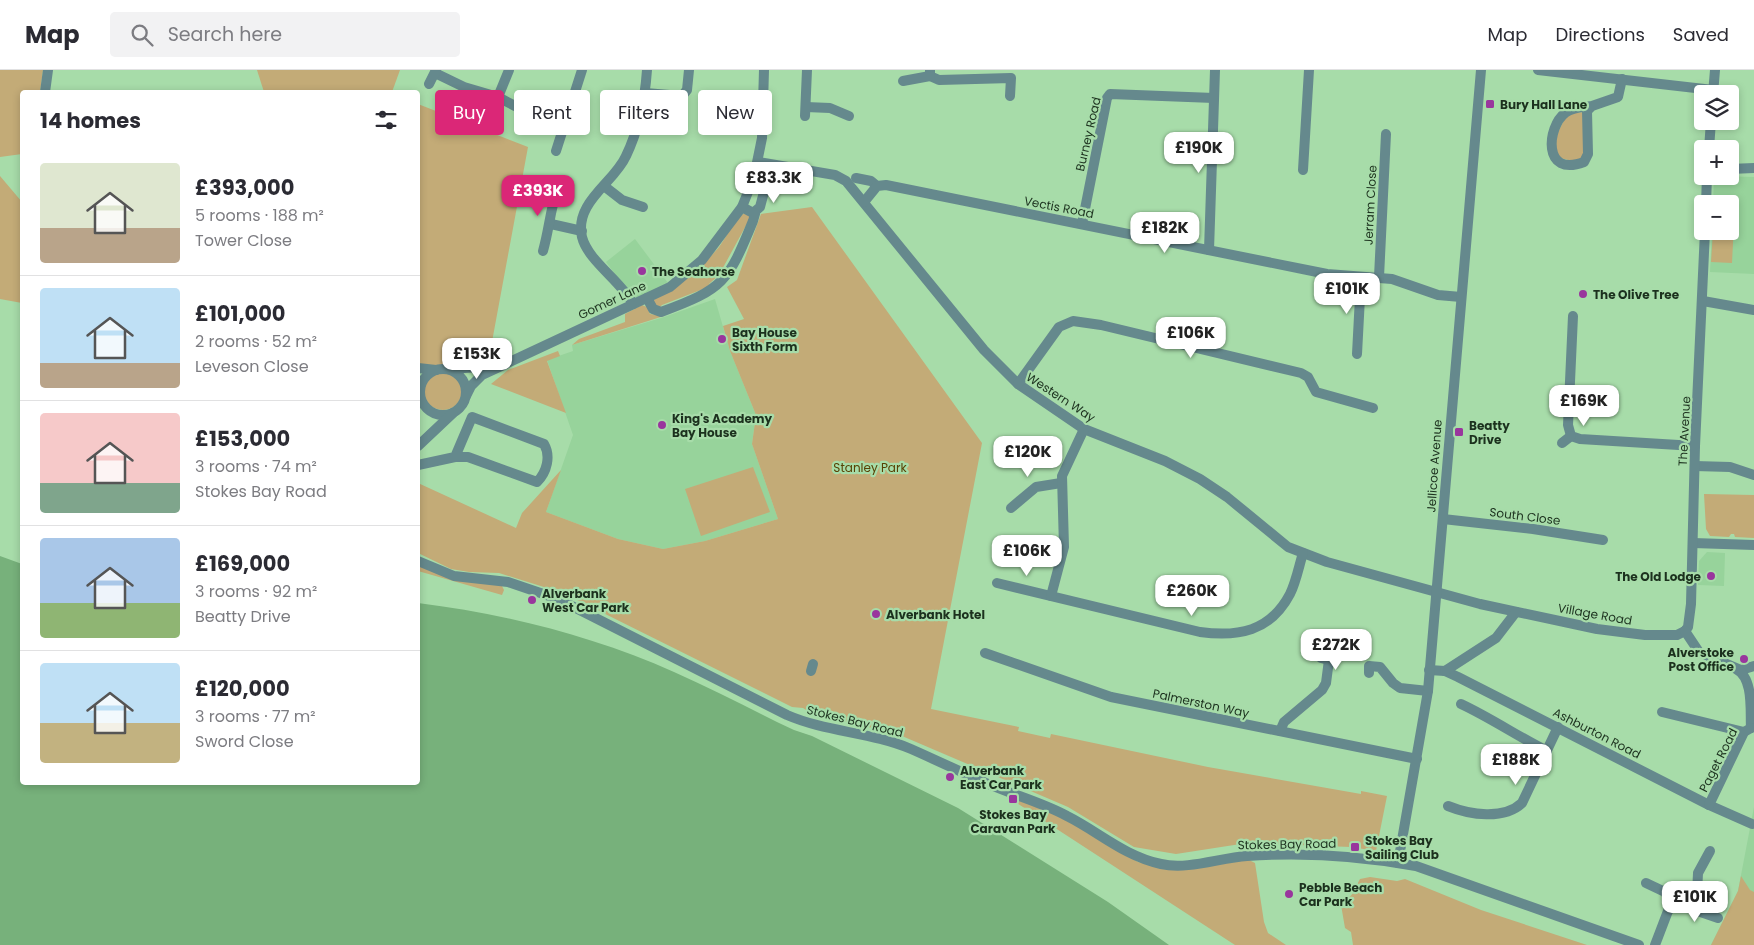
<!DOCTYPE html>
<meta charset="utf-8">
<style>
body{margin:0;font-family:Poppins,sans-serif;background:#f2f2f3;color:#2b2b33;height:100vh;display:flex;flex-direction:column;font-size:19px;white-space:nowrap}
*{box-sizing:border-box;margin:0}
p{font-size:16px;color:#7c7c81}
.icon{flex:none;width:28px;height:28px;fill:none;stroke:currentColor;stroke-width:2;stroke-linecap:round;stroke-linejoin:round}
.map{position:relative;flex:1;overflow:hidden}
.panel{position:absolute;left:20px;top:20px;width:400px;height:695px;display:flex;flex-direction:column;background:#fff;border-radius:5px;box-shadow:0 2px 8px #0003}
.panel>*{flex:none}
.hud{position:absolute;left:435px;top:20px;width:475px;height:45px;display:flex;gap:10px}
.buttons{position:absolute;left:1694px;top:15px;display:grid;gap:10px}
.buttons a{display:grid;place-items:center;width:45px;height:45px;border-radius:5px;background:#fff;box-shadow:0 2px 8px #0003;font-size:25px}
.price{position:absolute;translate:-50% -42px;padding:0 11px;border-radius:10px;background:#fff;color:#222;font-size:16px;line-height:32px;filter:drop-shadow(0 1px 2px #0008)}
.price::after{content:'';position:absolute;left:50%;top:30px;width:15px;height:11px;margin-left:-8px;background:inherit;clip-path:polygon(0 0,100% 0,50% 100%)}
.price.active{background:#db2777;color:#fff}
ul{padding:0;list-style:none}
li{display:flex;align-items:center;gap:15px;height:125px;padding:0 20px}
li+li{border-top:1px solid #e1e1e2}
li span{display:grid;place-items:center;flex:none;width:140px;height:100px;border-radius:5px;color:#555}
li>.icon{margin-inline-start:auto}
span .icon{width:60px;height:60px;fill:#fffc;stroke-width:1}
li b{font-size:21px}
h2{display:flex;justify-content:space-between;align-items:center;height:60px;padding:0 20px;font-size:21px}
.chip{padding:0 18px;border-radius:5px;background:#fff;box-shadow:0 2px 8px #0003;font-size:18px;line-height:45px}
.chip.active{background:#db2777;color:#fff}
header{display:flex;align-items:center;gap:30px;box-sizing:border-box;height:70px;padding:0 25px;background:#fff;border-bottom:1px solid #e1e1e2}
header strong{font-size:24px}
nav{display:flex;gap:28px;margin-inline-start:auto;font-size:18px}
.search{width:350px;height:45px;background:#f2f2f3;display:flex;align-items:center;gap:12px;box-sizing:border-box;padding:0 18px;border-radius:5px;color:#7c7c81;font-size:19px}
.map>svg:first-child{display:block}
.built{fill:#97d39b}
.green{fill:#c3ab77}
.water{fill:#77b17b}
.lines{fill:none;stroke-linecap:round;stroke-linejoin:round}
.minor{stroke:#65898d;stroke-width:10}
.poi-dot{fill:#99369d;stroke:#a7dca9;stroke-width:2}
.labels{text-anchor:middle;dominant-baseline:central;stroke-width:4.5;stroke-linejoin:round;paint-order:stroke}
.poi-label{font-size:12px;font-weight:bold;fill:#1c311e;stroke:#a7dca9;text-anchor:start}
.street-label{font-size:12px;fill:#1c311e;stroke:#a7dca9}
.park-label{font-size:12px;fill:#574104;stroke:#a7dca9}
</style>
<header>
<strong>Map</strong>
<div class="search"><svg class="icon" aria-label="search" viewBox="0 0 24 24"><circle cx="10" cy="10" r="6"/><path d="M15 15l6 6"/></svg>Search here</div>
<nav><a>Map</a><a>Directions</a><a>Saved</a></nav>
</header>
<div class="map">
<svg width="1754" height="875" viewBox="0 0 1754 875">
<rect width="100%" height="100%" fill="#a7dca9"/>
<!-- built -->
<g class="built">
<polygon points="1718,106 1754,107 1754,204 1710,202 1712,161 1730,161 1730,134 1713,134 1714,109"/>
<polygon points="635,169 668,213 634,230 606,192"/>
<polygon points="715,229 730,281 756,345 752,374 778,449 705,471 663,479 618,469 546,442 573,365 547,290 573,281 572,275 664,247"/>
<polygon points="1707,482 1725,483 1724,516 1698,515 1699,491"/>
<polygon points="1754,737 1754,875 1711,875 1738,821"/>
</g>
<!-- green -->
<g class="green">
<polygon points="0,0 43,0 40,22 22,22 22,84 0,87"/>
<polygon points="257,0 400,0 392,22 264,22"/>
<polygon points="418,34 528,77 489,288 498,291 470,295 418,295"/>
<polygon points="1584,42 1586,83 1583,90 1576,92 1556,87 1556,66 1567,44"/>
<polygon points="0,106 22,132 22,233 0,229"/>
<polygon points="812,137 982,373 931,639 1019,657 1018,661 1050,668 1051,664 1208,697 1361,724 1361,721 1387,726 1376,781 1351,777 1247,773 1176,784 1134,777 1068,737 895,663 814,645 803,638 792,637 563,523 499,503 469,502 451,499 418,483 418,413 516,458 522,443 561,400 546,442 618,469 663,479 705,471 778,449 752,374 756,345 730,281 723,256 744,249 727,217 737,210 761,144"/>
<path d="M745,143L750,145L749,150L719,205L709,214L711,216L662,235L659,238L653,232L655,228C677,212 702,198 719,177C727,167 734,148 745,143Z"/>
<polygon points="1730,153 1734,153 1732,193 1711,192 1713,161 1730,161"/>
<polygon points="642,235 647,237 650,244 664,246 572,275 579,269 625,252 625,244"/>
<polygon points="558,281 560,286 547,291 566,343 491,314 508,300"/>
<circle cx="443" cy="321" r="19"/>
<polygon points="753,397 770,442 701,466 685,419"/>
<polygon points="1704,424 1754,425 1754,468 1735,467 1734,464 1731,464 1729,467 1710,466 1706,459"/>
<polygon points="418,492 434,501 500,512 504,520 502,525 418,501"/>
<polygon points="1006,726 1052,742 1138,792 1162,797 1247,789 1255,793 1264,852 1268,863 1286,875 1235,875"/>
<polygon points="1741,806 1750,820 1754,822 1754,875 1711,875 1738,821"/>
<path d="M1370,807L1397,811L1405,809L1481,840L1587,875H1353L1351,862L1345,858L1340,829C1355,828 1353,821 1360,809Z"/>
</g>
<!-- water -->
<path class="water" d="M0,486L22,494V712H418V533C506,544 593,566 674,602C715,620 754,641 794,660L812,666L958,738L1108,832L1169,875H0Z"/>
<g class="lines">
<!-- minor -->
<g class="minor">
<polyline points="930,0 930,6 939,10 1011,8 1010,26"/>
<polyline points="1538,0 1713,20"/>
<polyline points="435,3 464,17 498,27 515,36"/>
<polyline points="903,11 930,6"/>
<polyline points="429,14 436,0"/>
<polyline points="45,22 48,0"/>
<polyline points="645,23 682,26 687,20 689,0"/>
<polyline points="1713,24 1715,0"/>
<polyline points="498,27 509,0"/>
<path d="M1592,36C1583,37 1572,37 1565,43C1547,57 1542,108 1584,92L1588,84L1587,41L1592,36L1618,27L1622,9"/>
<polyline points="806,37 830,38 849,46"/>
<polyline points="805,46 807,0"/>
<polyline points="1709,79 1711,51"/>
<polyline points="556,81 582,0"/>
<polyline points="758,92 835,105 846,111 984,280 1018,314 1084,359 1165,391 1200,409 1227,427 1288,477 1327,492 1480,534 1597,559 1645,565 1677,565 1685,561"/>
<polyline points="1730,99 1754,98"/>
<polyline points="1303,100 1309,0"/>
<polyline points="856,108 871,111 877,116"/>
<polyline points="604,116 622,130 643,137"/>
<polyline points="864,132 877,116 886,115 1327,204 1392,209 1438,225 1461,227"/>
<polyline points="1706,134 1707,106"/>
<polyline points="753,143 760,137 768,107"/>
<polyline points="551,154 582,161"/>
<polyline points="1082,154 1107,28 1110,24 1214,28"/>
<polyline points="1209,180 1215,0"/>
<path d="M543,181C549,160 550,141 557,120"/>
<polyline points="1379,207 1386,64"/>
<path d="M647,228L653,239L661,242C724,219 728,212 753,151L755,144L742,137"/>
<polyline points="1703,231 1754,240"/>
<path d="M633,234C621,211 588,191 582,167C574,132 614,113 626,86C639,59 645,29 647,0"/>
<polyline points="1573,246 1568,355 1571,366 1580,369 1695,376"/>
<polyline points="1357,284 1361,208"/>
<polyline points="418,298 436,300"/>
<circle cx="443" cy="322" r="23"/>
<polyline points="450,299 493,296"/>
<polyline points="1018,314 1059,257 1073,251 1101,255 1301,303 1308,307 1316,322 1373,338"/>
<polyline points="466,326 471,316 482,305 670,217 702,190 742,137 754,107 762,68 764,0"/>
<polyline points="1562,373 1571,366"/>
<polyline points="418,376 453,343"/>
<path d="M418,395L455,387H468L537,412C547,402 551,386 544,374L472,347L455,387"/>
<polyline points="1695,396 1730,397 1754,405"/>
<polyline points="1011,438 1036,417 1061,413"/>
<polyline points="1443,449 1533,459 1603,470"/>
<polyline points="1693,473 1754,475"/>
<path d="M418,491L454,506L508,512L558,529L787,645C826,662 871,662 911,679C936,690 961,702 986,713C1013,725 1041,732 1067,746C1099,762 1124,786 1161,794C1188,800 1219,788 1247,786C1303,782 1361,786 1416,796L1639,875"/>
<path d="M997,513L1200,562C1238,567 1270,562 1290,524C1296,512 1299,496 1303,483"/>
<polyline points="1051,526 1064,477 1062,406 1084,359"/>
<polyline points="1685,561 1688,557 1691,534 1695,376 1705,161"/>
<polyline points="1685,561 1699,582 1741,600 1754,596"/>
<polyline points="985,583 1111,627 1417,689"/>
<polyline points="1321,588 1329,590 1341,579"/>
<path d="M1736,599C1754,608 1750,641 1751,658"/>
<polyline points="1429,600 1445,601 1458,607 1709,735 1752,754"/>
<polyline points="811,601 813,594"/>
<polyline points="1445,601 1496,568 1516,542"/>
<polyline points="1369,603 1369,596 1380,597 1393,613 1400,618 1428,621"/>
<path d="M1461,634C1491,648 1517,666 1547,681"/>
<polyline points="1662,642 1744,662"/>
<polyline points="1280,661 1284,652 1322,620 1326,613 1329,590"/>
<polyline points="1709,735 1744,662 1751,658"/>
<path d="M1448,736C1470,745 1504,750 1522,733L1558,657"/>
<polyline points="1398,793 1428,621 1481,0"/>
<polyline points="1646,813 1665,822 1673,836 1668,841 1655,875"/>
<polyline points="1673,836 1683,836 1718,848"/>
<polyline points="1692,838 1697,824 1698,803 1710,781"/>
</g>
</g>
<!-- markers -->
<g class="poi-dot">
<rect x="1485" y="29" width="10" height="10" rx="2.5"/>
<circle cx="642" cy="201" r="5"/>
<circle cx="1583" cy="224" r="5"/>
<circle cx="722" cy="269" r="5"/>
<circle cx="662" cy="355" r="5"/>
<rect x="1454" y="357" width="10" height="10" rx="2.5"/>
<circle cx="1711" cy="506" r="5"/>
<circle cx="532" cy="530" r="5"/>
<circle cx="876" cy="544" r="5"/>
<circle cx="1744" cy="589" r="5"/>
<circle cx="950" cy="707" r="5"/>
<rect x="1008" y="724" width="10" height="10" rx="2.5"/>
<rect x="1350" y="772" width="10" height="10" rx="2.5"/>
<circle cx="1289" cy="824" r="5"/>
</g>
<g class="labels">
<!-- poi labels -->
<g class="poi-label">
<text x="1500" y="34">Bury Hall Lane</text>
<text x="652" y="201">The Seahorse</text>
<text x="1593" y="224">The Olive Tree</text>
<text x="732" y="262">Bay House<tspan x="732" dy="14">Sixth Form</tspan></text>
<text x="672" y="348">King's Academy<tspan x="672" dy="14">Bay House</tspan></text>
<text x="1469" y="355">Beatty<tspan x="1469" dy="14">Drive</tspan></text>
<text x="1701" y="506" text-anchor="end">The Old Lodge</text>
<text x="542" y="523">Alverbank<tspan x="542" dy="14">West Car Park</tspan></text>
<text x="886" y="544">Alverbank Hotel</text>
<text x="1734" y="582" text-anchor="end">Alverstoke<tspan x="1734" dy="14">Post Office</tspan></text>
<text x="960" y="700">Alverbank<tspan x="960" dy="14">East Car Park</tspan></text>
<text x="1013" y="744" text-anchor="middle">Stokes Bay<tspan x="1013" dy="14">Caravan Park</tspan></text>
<text x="1365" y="770">Stokes Bay<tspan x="1365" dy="14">Sailing Club</tspan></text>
<text x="1299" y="817">Pebble Beach<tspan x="1299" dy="14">Car Park</tspan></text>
</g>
<!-- street labels -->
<g class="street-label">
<text transform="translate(1088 64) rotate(-77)">Burney Road</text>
<text transform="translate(1370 135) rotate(-87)">Jerram Close</text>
<text transform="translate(1059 137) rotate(11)">Vectis Road</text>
<text transform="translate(612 230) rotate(-25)">Gomer Lane</text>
<text transform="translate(1061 327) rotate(33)">Western Way</text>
<text transform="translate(1684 361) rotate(-87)">The Avenue</text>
<text transform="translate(1434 396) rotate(-86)">Jellicoe Avenue</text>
<text transform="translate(1525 446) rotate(7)">South Close</text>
<text transform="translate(1595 544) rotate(10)">Village Road</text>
<text transform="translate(1201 633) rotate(12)">Palmerston Way</text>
<text transform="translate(855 651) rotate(14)">Stokes Bay Road</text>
<text transform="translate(1597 663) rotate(27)">Ashburton Road</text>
<text transform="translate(1718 690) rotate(-63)">Paget Road</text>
<text transform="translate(1287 774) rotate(-1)">Stokes Bay Road</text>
</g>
<!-- park labels -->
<g class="park-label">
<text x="870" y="397">Stanley Park</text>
</g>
</g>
</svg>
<div class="buttons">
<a><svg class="icon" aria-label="layers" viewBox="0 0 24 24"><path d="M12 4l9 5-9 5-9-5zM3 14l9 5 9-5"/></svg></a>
<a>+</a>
<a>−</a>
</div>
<b class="price" style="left:1199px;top:104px">£190K</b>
<b class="price" style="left:774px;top:134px">£83.3K</b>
<b class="price active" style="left:538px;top:147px">£393K</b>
<b class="price" style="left:1165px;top:184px">£182K</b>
<b class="price" style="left:1347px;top:245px">£101K</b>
<b class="price" style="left:1191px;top:289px">£106K</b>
<b class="price" style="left:477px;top:310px">£153K</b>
<b class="price" style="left:1584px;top:357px">£169K</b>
<b class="price" style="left:1028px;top:408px">£120K</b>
<b class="price" style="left:1027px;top:507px">£106K</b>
<b class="price" style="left:1192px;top:547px">£260K</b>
<b class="price" style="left:1336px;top:601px">£272K</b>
<b class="price" style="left:1516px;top:716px">£188K</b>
<b class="price" style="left:1695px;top:853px">£101K</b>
<div class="hud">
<a class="chip active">Buy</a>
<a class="chip">Rent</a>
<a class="chip">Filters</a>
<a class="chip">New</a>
</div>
<section class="panel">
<h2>14 homes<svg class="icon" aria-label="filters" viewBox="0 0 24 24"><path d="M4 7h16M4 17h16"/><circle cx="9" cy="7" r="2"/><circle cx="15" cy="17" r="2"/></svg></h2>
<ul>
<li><span style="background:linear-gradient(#dfe7d0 65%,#b9a48a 0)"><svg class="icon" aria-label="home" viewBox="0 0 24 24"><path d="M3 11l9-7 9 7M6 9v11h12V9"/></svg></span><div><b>£393,000</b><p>5 rooms · 188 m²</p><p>Tower Close</p></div></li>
<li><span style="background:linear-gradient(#bfe0f5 75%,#b9a48a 0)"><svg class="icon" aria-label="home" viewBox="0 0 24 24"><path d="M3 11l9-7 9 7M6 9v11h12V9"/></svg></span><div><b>£101,000</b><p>2 rooms · 52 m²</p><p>Leveson Close</p></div></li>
<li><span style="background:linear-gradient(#f6c9c9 70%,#7fa58c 0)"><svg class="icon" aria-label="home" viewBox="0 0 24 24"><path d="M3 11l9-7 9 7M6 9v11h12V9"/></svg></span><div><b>£153,000</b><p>3 rooms · 74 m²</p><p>Stokes Bay Road</p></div></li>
<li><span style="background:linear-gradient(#a9c7e8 65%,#8fb573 0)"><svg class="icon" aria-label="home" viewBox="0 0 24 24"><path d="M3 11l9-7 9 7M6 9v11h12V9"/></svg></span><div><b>£169,000</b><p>3 rooms · 92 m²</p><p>Beatty Drive</p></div></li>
<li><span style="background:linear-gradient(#bfe0f5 60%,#c2b280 0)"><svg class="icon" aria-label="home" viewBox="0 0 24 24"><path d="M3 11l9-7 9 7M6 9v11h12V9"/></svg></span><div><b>£120,000</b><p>3 rooms · 77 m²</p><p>Sword Close</p></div></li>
</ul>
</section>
</div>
